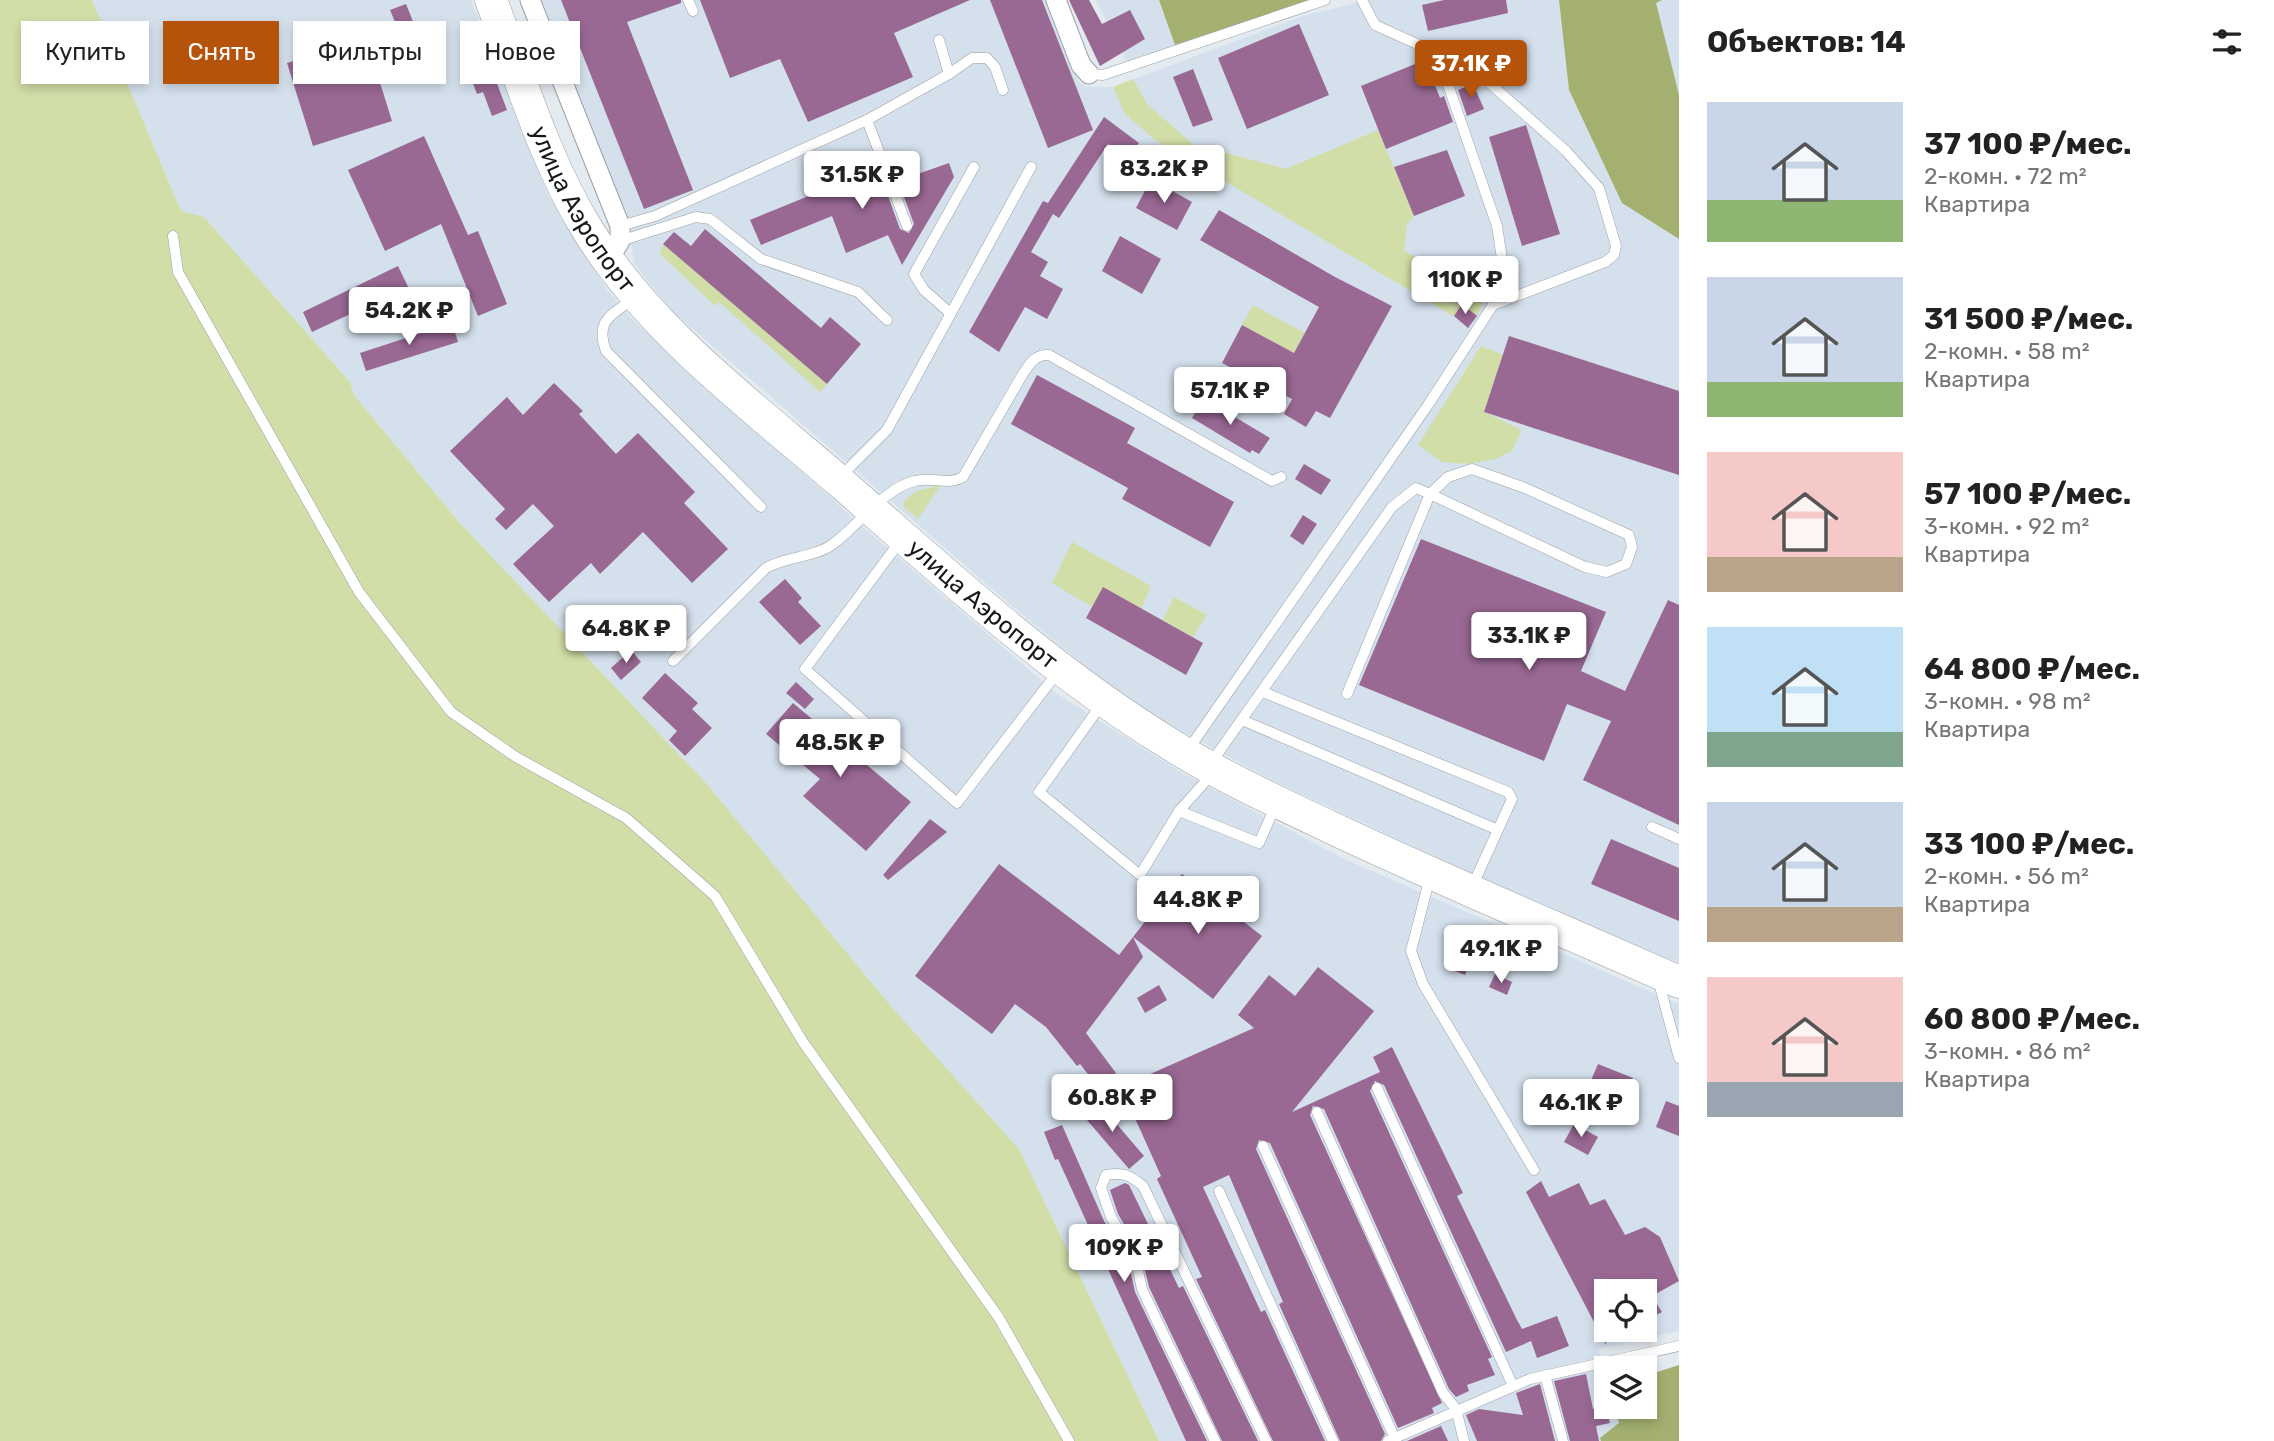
<!DOCTYPE html>
<html lang="ru">
<meta charset="utf-8">
<style>
body{margin:0;font-family:Rubik,sans-serif;background:#f6f6f6;color:#222;height:100vh;display:flex;flex-direction:column;font-size:26px;white-space:nowrap}
*{box-sizing:border-box;margin:0}
p{font-size:23px;color:#767676}
.icon{flex:none;width:38px;height:38px;fill:none;stroke:currentColor;stroke-width:2;stroke-linecap:round;stroke-linejoin:round}
.map{position:relative;flex:1;overflow:hidden}
.side{display:flex;flex-direction:column;background:#fff;width:595px}
.side>*{flex:none}
.guide{position:absolute;left:21px;top:21px;width:665px;height:63px;display:flex;gap:14px}
.controls{position:absolute;left:1594px;top:1279px;display:grid;gap:14px}
.controls a{display:grid;place-items:center;width:63px;height:63px;border-radius:0px;background:#fff;box-shadow:0 4px 10px #0003;font-size:35px}
.price{position:absolute;translate:-50% -60px;padding:0 16px;border-radius:7px;background:#fff;color:#222;font-size:23px;line-height:46px;filter:drop-shadow(0 2px 4px #0008)}
.price::after{content:'';position:absolute;left:50%;top:42px;width:21px;height:16px;margin-left:-10px;background:inherit;clip-path:polygon(0 0,100% 0,50% 100%)}
.price.on{background:#b45309;color:#fff}
ul{padding:0;list-style:none}
li{display:flex;align-items:center;gap:21px;height:175px;padding:0 28px}
li span{display:grid;place-items:center;flex:none;width:196px;height:140px;border-radius:0px;color:#555}
li>.icon{margin-inline-start:auto}
span .icon{width:84px;height:84px;fill:#fffc;stroke-width:1}
li b{font-size:30px}
h2{display:flex;justify-content:space-between;align-items:center;height:84px;padding:0 28px;font-size:30px}
.tag{padding:0 24px;border-radius:0px;background:#fff;box-shadow:0 4px 10px #0003;font-size:24px;line-height:63px}
.tag.on{background:#b45309;color:#fff}
main{display:flex;flex:1;min-height:0}
.map>svg:first-child{display:block}
.built{fill:#d4e1ed;fill-rule:evenodd}
.green{fill:#d2dea7}
.forest{fill:#a3b070}
.building{fill:#996893}
.lines{fill:none;stroke-linecap:round;stroke-linejoin:round}
.lane-casing{stroke:#9aa0a6;stroke-width:11}
.street-casing{stroke:#9aa0a6;stroke-width:21}
.primary-casing{stroke:#9aa0a6;stroke-width:33}
.lane{stroke:#fff;stroke-width:10}
.street{stroke:#fff;stroke-width:19}
.primary{stroke:#fff;stroke-width:32}
.labels{text-anchor:middle;dominant-baseline:central;stroke-width:7;stroke-linejoin:round;paint-order:stroke}
.street-label{font-size:24px;fill:#16181a;stroke:#fff}
</style>
<main>
<div class="map">
<svg width="1679" height="1441" viewBox="0 0 1679 1441">
<rect width="100%" height="100%" fill="#e3eaf0"/>
<!-- built -->
<g class="built">
<path d="M92,0H471L548,195L607,290L634,321L871,534L1056,693L1177,770L1344,859L1679,1004V1331L1598,1349L1606,1379V1407H1614L1619,1423L1600,1438L1601,1441H1159L1019,1149L895,1012L705,782L458,521L354,395L350,382L204,217L181,211ZM1606,1292H1645V1330H1606Z"/>
<polygon points="537,0 1047,0 1079,82 1087,87 1113,87 1303,16 1368,0 1559,0 1569,90 1622,203 1679,239 1679,963 1485,880 1268,778 1132,704 1006,601 671,310 635,265 628,230"/>
<polygon points="1096,0 1309,0 1126,61"/>
<polygon points="1644,0 1679,0 1679,156"/>
</g>
<!-- green -->
<g class="green">
<polygon points="0,0 92,0 181,211 204,217 350,382 354,395 458,521 705,782 895,1011 1019,1149 1159,1441 0,1441"/>
<polygon points="1133,79 1147,104 1193,144 1286,169 1378,130 1414,216 1407,225 1404,250 1484,301 1477,316 1462,305 1453,316 1155,140 1125,114 1113,87"/>
<polygon points="663,244 827,384 820,392 719,302 715,306 660,254"/>
<polygon points="1253,305 1305,333 1294,353 1242,325"/>
<polygon points="1481,346 1503,355 1484,412 1522,430 1512,451 1495,459 1469,464 1442,462 1418,445"/>
<polygon points="941,485 918,519 904,507 903,502 916,491"/>
<polygon points="1072,542 1151,586 1141,609 1103,588 1092,607 1052,583"/>
<polygon points="1174,597 1207,615 1193,637 1163,620"/>
</g>
<!-- forest -->
<g class="forest">
<polygon points="1159,0 1309,0 1175,45"/>
<polygon points="1559,0 1662,0 1656,3 1679,95 1679,239 1622,203 1569,90"/>
<polygon points="1679,1365 1679,1441 1601,1441 1600,1438 1619,1423 1614,1407 1645,1407 1645,1376"/>
</g>
<!-- building -->
<g class="building">
<polygon points="561,0 681,0 681,3 627,22 693,190 644,209"/>
<polygon points="700,0 970,0 894,33 913,77 808,122 780,59 730,78"/>
<polygon points="990,0 1042,0 1093,130 1048,148"/>
<polygon points="1069,0 1089,0 1102,24 1130,10 1145,39 1100,66"/>
<polygon points="1444,0 1506,0 1508,13 1428,31 1422,5"/>
<polygon points="406,4 430,64 415,70 390,10"/>
<polygon points="1299,24 1329,95 1247,129 1218,58"/>
<polygon points="366,38 392,121 313,146 287,63"/>
<polygon points="1425,60 1440,98 1444,96 1453,122 1386,149 1361,86"/>
<polygon points="490,65 507,110 492,116 483,92 477,94 469,73"/>
<polygon points="1193,69 1213,120 1193,127 1173,77"/>
<polygon points="1473,84 1484,109 1467,116 1458,90"/>
<polygon points="1104,117 1139,143 1127,158 1108,144 1059,218 1053,214 1031,252 1048,262 1040,276 1063,289 1047,319 1025,307 999,352 969,332 1043,201 1048,203"/>
<polygon points="1526,125 1560,234 1522,246 1489,137"/>
<polygon points="424,136 468,235 478,231 507,304 478,316 441,224 385,251 348,170"/>
<polygon points="1447,150 1465,196 1414,216 1394,167"/>
<polygon points="949,163 954,177 902,265 888,235 846,253 832,216 761,245 750,220 870,171 877,187 884,185 900,229 909,233 914,224 898,181"/>
<polygon points="1151,179 1192,202 1177,230 1136,208"/>
<polygon points="1219,210 1335,277 1392,306 1330,418 1316,411 1306,427 1284,414 1292,399 1222,363 1242,325 1294,353 1319,307 1200,240"/>
<polygon points="705,229 821,328 830,317 861,344 827,384 663,244 674,232 691,246"/>
<polygon points="1120,236 1161,259 1142,294 1102,271"/>
<polygon points="398,266 413,297 367,319 361,309 312,332 303,312"/>
<polygon points="1462,304 1477,316 1468,328 1454,316"/>
<polygon points="452,323 458,342 366,371 360,353"/>
<polygon points="1509,336 1679,391 1679,475 1484,412"/>
<polygon points="1037,375 1135,428 1127,443 1234,502 1210,547 1122,499 1128,488 1011,424"/>
<polygon points="554,383 583,411 579,414 616,454 638,433 695,492 684,503 728,549 692,583 643,532 600,574 591,563 549,602 513,564 554,526 533,504 506,530 495,519 505,509 450,451 507,397 523,415"/>
<polygon points="1203,398 1270,438 1259,454 1252,450 1250,453 1192,418"/>
<polygon points="1304,464 1331,480 1321,495 1295,479"/>
<polygon points="1303,515 1317,524 1303,545 1290,536"/>
<polygon points="1421,539 1606,612 1581,671 1625,691 1668,600 1679,605 1679,825 1583,780 1611,721 1567,704 1544,761 1359,685"/>
<polygon points="785,579 802,598 798,602 821,626 800,645 759,602"/>
<polygon points="1103,587 1203,643 1186,675 1086,618"/>
<polygon points="631,650 641,662 621,680 611,668"/>
<polygon points="665,673 698,703 692,709 712,728 685,756 669,740 677,731 642,698"/>
<polygon points="796,682 814,699 805,709 786,693"/>
<polygon points="793,703 911,802 866,851 803,796 820,779 766,734"/>
<polygon points="930,819 947,832 888,880 883,875"/>
<polygon points="1611,839 1679,868 1679,921 1591,884"/>
<polygon points="999,864 1119,955 1133,937 1143,957 1086,1033 1116,1073 1098,1087 1080,1064 1077,1066 1046,1027 1015,1004 992,1034 915,976"/>
<polygon points="1182,874 1262,936 1213,999 1133,937"/>
<polygon points="1452,953 1471,960 1465,975 1447,968"/>
<polygon points="1318,967 1374,1011 1292,1112 1380,1072 1373,1057 1392,1047 1463,1193 1457,1196 1517,1320 1522,1329 1557,1316 1569,1346 1537,1358 1531,1341 1506,1352 1384,1085 1375,1081 1370,1091 1492,1357 1488,1359 1495,1375 1467,1385 1469,1391 1456,1397 1449,1389 1324,1109 1313,1106 1310,1115 1442,1403 1432,1408 1434,1413 1398,1428 1270,1143 1259,1140 1256,1149 1385,1434 1381,1441 1340,1441 1279,1304 1283,1302 1229,1175 1203,1187 1261,1312 1265,1310 1325,1441 1273,1441 1196,1279 1202,1277 1157,1179 1161,1176 1121,1087 1254,1028 1238,1015 1269,975 1295,996"/>
<polygon points="1495,974 1512,982 1507,995 1489,987"/>
<polygon points="1159,985 1167,1000 1145,1013 1137,998"/>
<polygon points="1598,1064 1633,1078 1625,1099 1589,1085"/>
<polygon points="1096,1100 1144,1156 1129,1169 1081,1113"/>
<polygon points="1666,1101 1679,1106 1679,1136 1656,1127"/>
<polygon points="1574,1124 1598,1137 1588,1155 1564,1142"/>
<polygon points="1062,1125 1104,1221 1128,1260 1135,1292 1207,1441 1186,1441 1058,1159 1055,1160 1044,1132"/>
<polygon points="1541,1181 1549,1197 1579,1183 1590,1205 1605,1199 1625,1235 1645,1227 1660,1237 1679,1281 1652,1296 1662,1312 1645,1321 1645,1292 1606,1292 1606,1345 1526,1192"/>
<polygon points="1125,1183 1129,1185 1179,1288 1183,1286 1258,1441 1222,1441 1149,1287 1141,1253 1118,1214 1110,1190"/>
<polygon points="1586,1374 1593,1409 1606,1407 1610,1423 1596,1426 1599,1441 1570,1441 1554,1381"/>
<polygon points="1540,1384 1555,1441 1477,1441 1466,1415 1479,1409 1523,1415 1516,1393"/>
<polygon points="1441,1426 1448,1441 1407,1441"/>
</g>
<g class="lines">
<!-- lane casing -->
<g class="lane-casing">
<g id="lane">
<polyline points="688,0 693,11"/>
<polyline points="1437,53 1485,79 1566,151 1599,188 1616,246 1614,255 1605,262 1493,305"/>
<polyline points="949,74 972,58 987,58 995,67 1003,90"/>
<polyline points="1089,74 1103,75 1325,0"/>
<polyline points="867,120 907,226"/>
<polyline points="620,226 655,216 867,120 949,74 939,40"/>
<polyline points="173,236 178,272 359,592 451,712 516,757 626,818 715,896 803,1042 999,1318 1069,1441"/>
<polyline points="620,241 696,217 710,219 761,259 858,292 887,320"/>
<path d="M633,299C610,316 595,321 606,351L761,507"/>
<polyline points="949,312 924,290 914,274 974,167"/>
<polyline points="840,477 887,430 1031,167"/>
<polyline points="901,540 805,669 957,803 1057,673"/>
<path d="M673,661L766,568C786,556 814,558 833,544C857,527 884,488 915,481C932,476 948,486 963,477L1024,372C1031,362 1036,354 1049,355L1272,481L1281,477"/>
<polyline points="1263,692 1508,792 1512,799 1472,887"/>
<polyline points="1101,705 1039,792 1140,875 1179,811 1213,773"/>
<polyline points="1242,720 1498,830"/>
<polyline points="1188,750 1428,405 1493,305 1504,272 1497,226 1437,53 1375,25 1362,0"/>
<polyline points="1211,763 1392,507 1416,488 1430,494 1585,567 1607,572 1626,564 1632,547 1629,535 1525,488 1472,469 1448,477 1430,494 1347,694"/>
<polyline points="1179,811 1259,843 1275,807"/>
<polyline points="1652,827 1679,839"/>
<polyline points="1430,877 1411,951 1423,984 1534,1170"/>
<polyline points="1658,979 1679,1058"/>
<polyline points="1377,1088 1513,1386"/>
<polyline points="1317,1112 1443,1393 1456,1409 1464,1441"/>
<polyline points="1263,1146 1396,1441"/>
<polyline points="1219,1191 1333,1441"/>
<polyline points="1545,1375 1563,1441"/>
<path d="M1215,1441L1157,1321L1142,1289L1135,1257L1111,1217L1101,1188L1106,1175C1123,1172 1130,1175 1143,1186L1266,1441"/>
<polyline points="1388,1441 1530,1379 1679,1346"/>
</g>
</g>
<!-- street casing -->
<g class="street-casing">
<g id="street">
<polyline points="530,0 620,226 620,241 608,260"/>
<polyline points="1056,0 1081,65 1089,74"/>
</g>
</g>
<!-- primary casing -->
<g class="primary-casing">
<g id="primary">
<path id="s1" d="M491,0C520,76 544,159 587,229C650,331 751,405 840,482C945,573 1047,668 1165,741C1217,774 1273,800 1328,826C1444,881 1562,930 1679,982"/>
</g>
</g>
<!-- lane -->
<use href="#lane" class="lane"/>
<!-- street -->
<use href="#street" class="street"/>
<!-- primary -->
<use href="#primary" class="primary"/>
</g>
<g class="labels">
<!-- street labels -->
<g class="street-label">
<text stroke="none"><textPath href="#s1" startOffset="229">улица Аэропорт</textPath></text>
<text stroke="none"><textPath href="#s1" startOffset="796">улица Аэропорт</textPath></text>
</g>
</g>
</svg>
<div class="controls">
<a><svg class="icon" aria-label="locate" viewBox="0 0 24 24"><circle cx="12" cy="12" r="6"/><path d="M12 2v4M12 18v4M2 12h4M18 12h4"/></svg></a>
<a><svg class="icon" aria-label="layers" viewBox="0 0 24 24"><path d="M12 4l9 5-9 5-9-5zM3 14l9 5 9-5"/></svg></a>
</div>
<b class="price on" style="left:1471px;top:100px">37.1K ₽</b>
<b class="price" style="left:1164px;top:205px">83.2K ₽</b>
<b class="price" style="left:862px;top:211px">31.5K ₽</b>
<b class="price" style="left:1465px;top:316px">110K ₽</b>
<b class="price" style="left:409px;top:347px">54.2K ₽</b>
<b class="price" style="left:1230px;top:427px">57.1K ₽</b>
<b class="price" style="left:626px;top:665px">64.8K ₽</b>
<b class="price" style="left:1529px;top:672px">33.1K ₽</b>
<b class="price" style="left:840px;top:779px">48.5K ₽</b>
<b class="price" style="left:1198px;top:936px">44.8K ₽</b>
<b class="price" style="left:1501px;top:985px">49.1K ₽</b>
<b class="price" style="left:1112px;top:1134px">60.8K ₽</b>
<b class="price" style="left:1581px;top:1139px">46.1K ₽</b>
<b class="price" style="left:1124px;top:1284px">109K ₽</b>
<div class="guide">
<a class="tag">Купить</a>
<a class="tag on">Снять</a>
<a class="tag">Фильтры</a>
<a class="tag">Новое</a>
</div>
</div>
<section class="side">
<h2>Объектов: 14<svg class="icon" aria-label="filters" viewBox="0 0 24 24"><path d="M4 7h16M4 17h16"/><circle cx="9" cy="7" r="2"/><circle cx="15" cy="17" r="2"/></svg></h2>
<ul>
<li><span style="background:linear-gradient(#c9d6e8 70%,#8fb573 0)"><svg class="icon" aria-label="home" viewBox="0 0 24 24"><path d="M3 11l9-7 9 7M6 9v11h12V9"/></svg></span><div><b>37 100 ₽/мес.</b><p>2-комн. · 72 m²</p><p>Квартира</p></div></li>
<li><span style="background:linear-gradient(#c9d6e8 75%,#8fb573 0)"><svg class="icon" aria-label="home" viewBox="0 0 24 24"><path d="M3 11l9-7 9 7M6 9v11h12V9"/></svg></span><div><b>31 500 ₽/мес.</b><p>2-комн. · 58 m²</p><p>Квартира</p></div></li>
<li><span style="background:linear-gradient(#f6c9c9 75%,#b9a48a 0)"><svg class="icon" aria-label="home" viewBox="0 0 24 24"><path d="M3 11l9-7 9 7M6 9v11h12V9"/></svg></span><div><b>57 100 ₽/мес.</b><p>3-комн. · 92 m²</p><p>Квартира</p></div></li>
<li><span style="background:linear-gradient(#bfe0f5 75%,#7fa58c 0)"><svg class="icon" aria-label="home" viewBox="0 0 24 24"><path d="M3 11l9-7 9 7M6 9v11h12V9"/></svg></span><div><b>64 800 ₽/мес.</b><p>3-комн. · 98 m²</p><p>Квартира</p></div></li>
<li><span style="background:linear-gradient(#c9d6e8 75%,#b9a48a 0)"><svg class="icon" aria-label="home" viewBox="0 0 24 24"><path d="M3 11l9-7 9 7M6 9v11h12V9"/></svg></span><div><b>33 100 ₽/мес.</b><p>2-комн. · 56 m²</p><p>Квартира</p></div></li>
<li><span style="background:linear-gradient(#f6c9c9 75%,#9aa5b1 0)"><svg class="icon" aria-label="home" viewBox="0 0 24 24"><path d="M3 11l9-7 9 7M6 9v11h12V9"/></svg></span><div><b>60 800 ₽/мес.</b><p>3-комн. · 86 m²</p><p>Квартира</p></div></li>
</ul>
</section>
</main>
